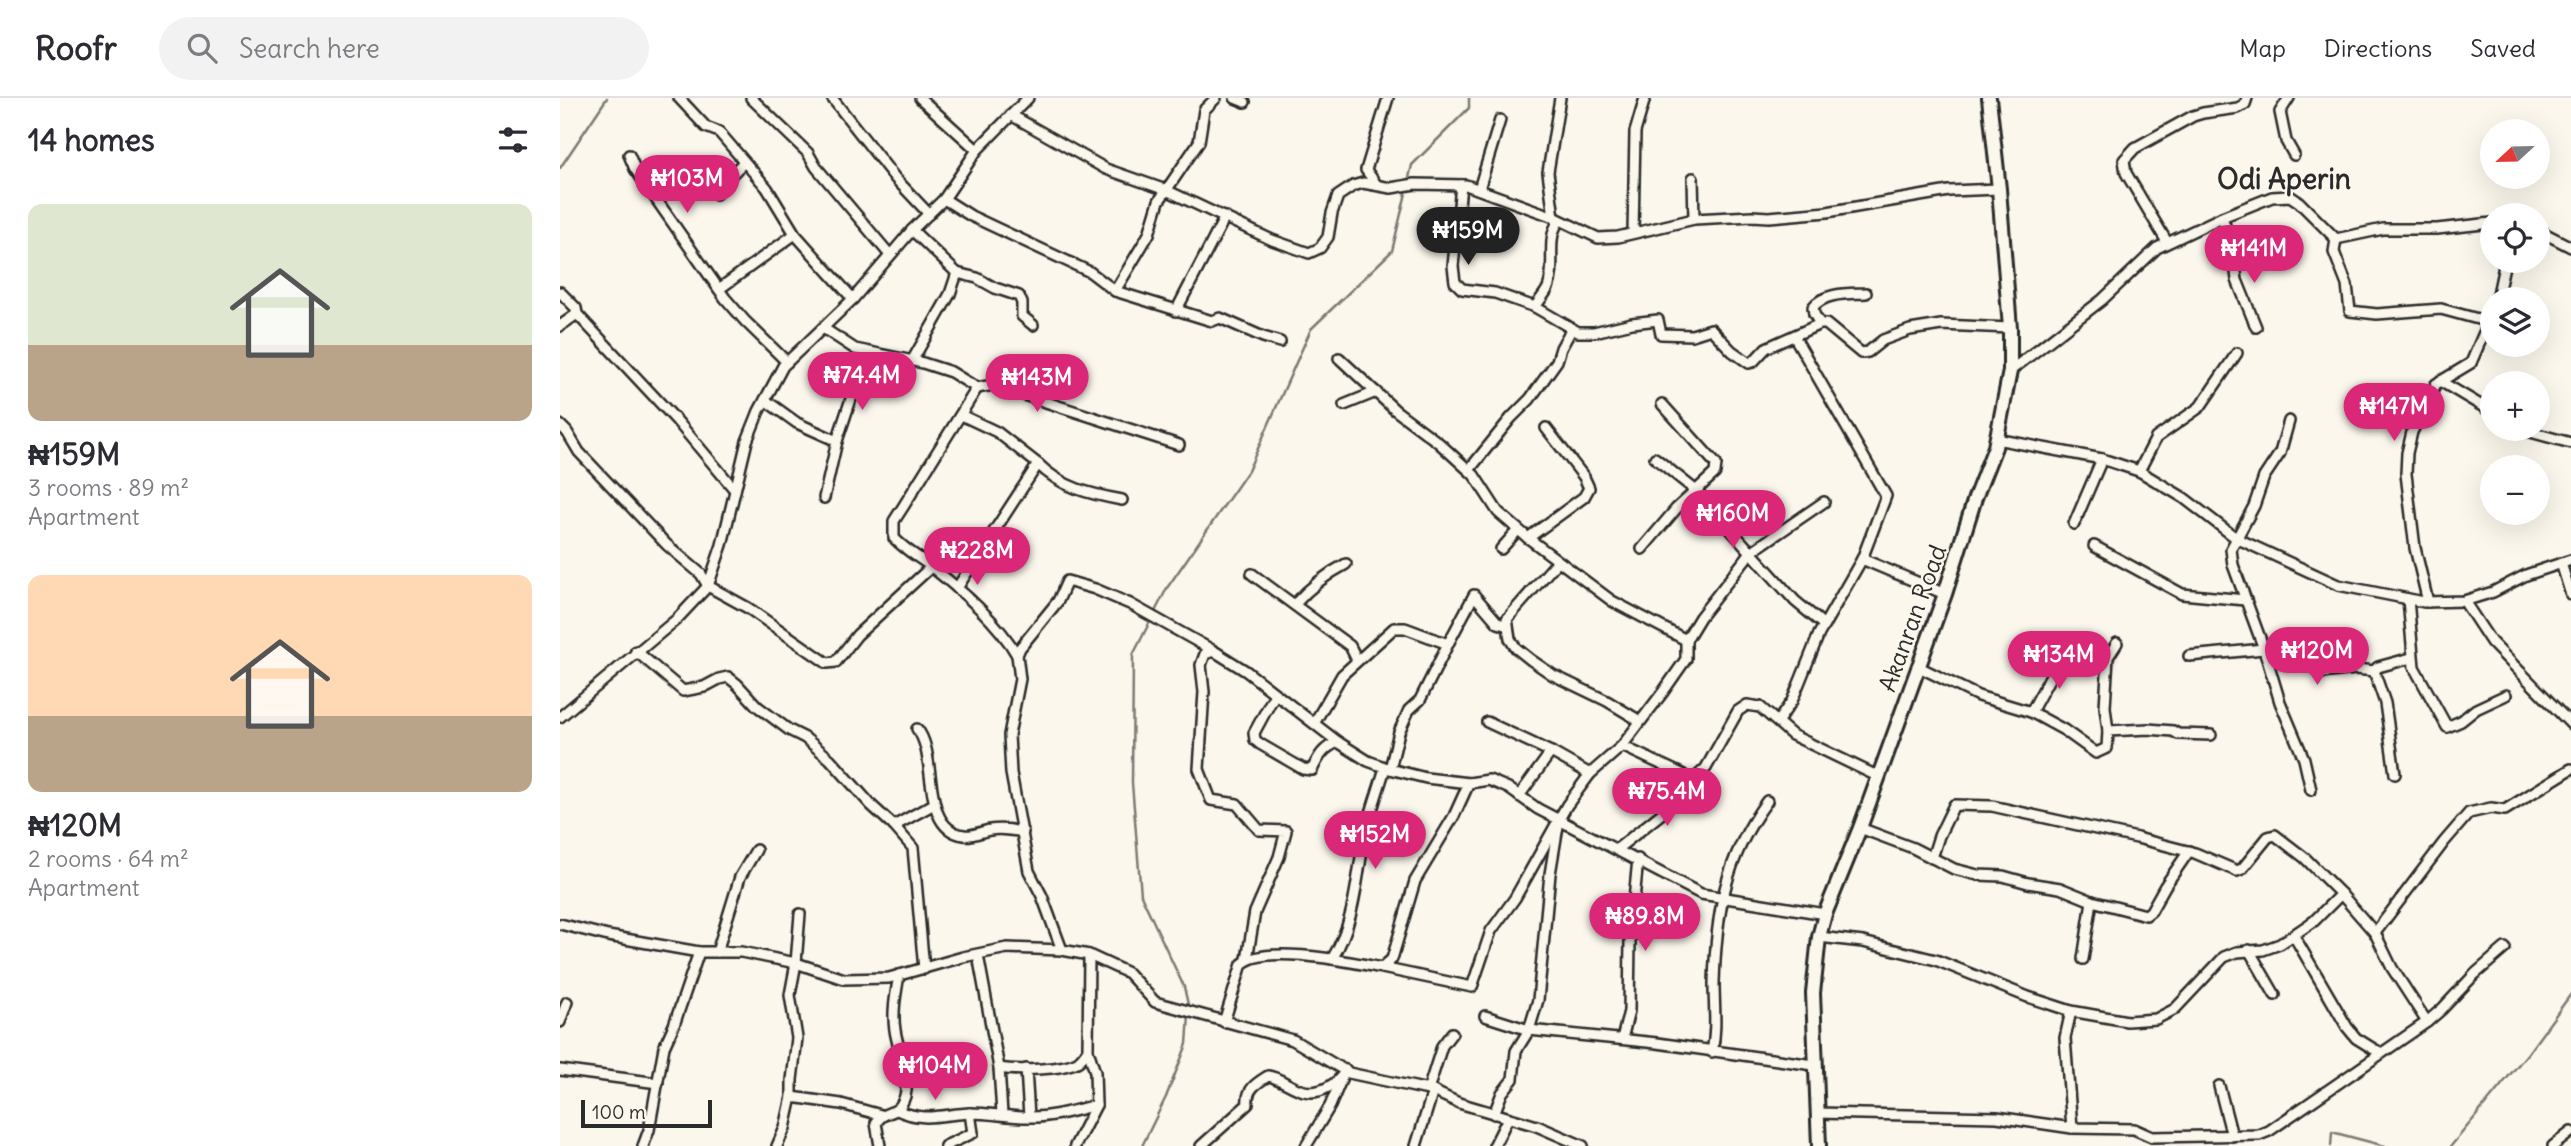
<!DOCTYPE html>
<meta charset="utf-8">
<style>
body{margin:0;font-family:Delius,sans-serif;background:#f2f2f3;color:#2b2b33;height:100vh;display:flex;flex-direction:column;font-size:26px;white-space:nowrap}
*{box-sizing:border-box;margin:0}
p{font-size:23px;color:#7c7c81}
.icon{flex:none;width:38px;height:38px;fill:none;stroke:currentColor;stroke-width:2;stroke-linecap:round;stroke-linejoin:round}
.map{position:relative;flex:1;overflow:hidden}
.panel{display:flex;flex-direction:column;background:#fff;width:560px}
.panel>*{flex:none}
.needle{width:46px;rotate:248deg}
.buttons{position:absolute;left:1920px;top:21px;display:grid;gap:14px}
.buttons a{display:grid;place-items:center;width:70px;height:70px;border-radius:50%;background:#fff;box-shadow:0 7px 28px #0002;font-size:35px}
.scale{position:absolute;left:21px;bottom:18px;width:131px;box-sizing:border-box;padding-left:7px;border:4px solid #2b2b2b;border-top:0;font-size:19px;line-height:24px;white-space:nowrap;color:#2b2b2b;-webkit-text-stroke:5px #fbf7ec;paint-order:stroke}
.price{position:absolute;translate:-50% -60px;padding:0 16px;border-radius:24px;background:#db2777;color:#fff;font-size:23px;line-height:46px;filter:drop-shadow(0 2px 4px #0008)}
.price::after{content:'';position:absolute;left:50%;top:42px;width:21px;height:16px;margin-left:-10px;background:inherit;clip-path:polygon(0 0,100% 0,50% 100%)}
.price.current{background:#222;color:#fff}
ul{padding:0;list-style:none}
li{display:grid;align-content:center;gap:14px;height:371px;padding:0 28px}
li span{display:grid;place-items:center;height:217px;border-radius:14px;color:#555}
li>.icon{margin-inline-start:auto}
span .icon{width:126px;height:126px;fill:#fffc;stroke-width:1}
li b{font-size:30px}
h2{display:flex;justify-content:space-between;align-items:center;height:84px;padding:0 28px;font-size:30px}
header{display:flex;align-items:center;gap:42px;box-sizing:border-box;height:98px;padding:0 35px;background:#fff;border-bottom:2px solid #e1e1e2}
header strong{font-size:33px}
nav{display:flex;gap:38px;margin-inline-start:auto;font-size:24px}
.search{width:490px;height:63px;background:#f2f2f3;display:flex;align-items:center;gap:18px;box-sizing:border-box;padding:0 24px;border-radius:38px;color:#7c7c81;font-size:26px}
main{display:flex;flex:1;min-height:0}
.map>svg:first-child{display:block}
.lines{fill:none;stroke-linecap:round;stroke-linejoin:round}
.stream{stroke:#7b7a75;stroke-width:2.5}
.minor-casing{stroke:#2b2b2b;stroke-width:14}
.secondary-casing{stroke:#2b2b2b;stroke-width:18}
.minor{stroke:#fbf7ec;stroke-width:9}
.secondary{stroke:#fbf7ec;stroke-width:12}
.labels{text-anchor:middle;dominant-baseline:central;stroke-width:5;stroke-linejoin:round;paint-order:stroke}
.street-label{font-size:24px;fill:#2b2b2b;stroke:#fbf7ec}
.quarter-label{font-size:28px;font-weight:bold;fill:#2b2b2b;stroke:#fbf7ec}
</style>
<header>
<strong>Roofr</strong>
<div class="search"><svg class="icon" aria-label="search" viewBox="0 0 24 24"><circle cx="10" cy="10" r="6"/><path d="M15 15l6 6"/></svg>Search here</div>
<nav><a>Map</a><a>Directions</a><a>Saved</a></nav>
</header>
<main>
<section class="panel">
<h2>14 homes<svg class="icon" aria-label="filters" viewBox="0 0 24 24"><path d="M4 7h16M4 17h16"/><circle cx="9" cy="7" r="2"/><circle cx="15" cy="17" r="2"/></svg></h2>
<ul>
<li><span style="background:linear-gradient(#dfe7d0 65%,#b9a48a 0)"><svg class="icon" aria-label="home" viewBox="0 0 24 24"><path d="M3 11l9-7 9 7M6 9v11h12V9"/></svg></span><div><b>₦159M</b><p>3 rooms · 89 m²</p><p>Apartment</p></div></li>
<li><span style="background:linear-gradient(#ffd9b3 65%,#b9a48a 0)"><svg class="icon" aria-label="home" viewBox="0 0 24 24"><path d="M3 11l9-7 9 7M6 9v11h12V9"/></svg></span><div><b>₦120M</b><p>2 rooms · 64 m²</p><p>Apartment</p></div></li>
</ul>
</section>
<div class="map">
<svg width="2011" height="1048" viewBox="0 0 2011 1048">
<rect width="100%" height="100%" fill="#fbf7ec"/>
<filter id="ink" filterUnits="userSpaceOnUse"><feTurbulence type="fractalNoise" baseFrequency=".0143" numOctaves="2"/><feDisplacementMap in="SourceGraphic" scale="14" xChannelSelector="R" yChannelSelector="G"/><feConvolveMatrix kernelMatrix="1 2 1 2 8 2 1 2 1" color-interpolation-filters="sRGB"/></filter>
<g filter="url(#ink)">
<g class="lines">
<!-- stream -->
<g class="stream">
<polyline points="0,70 47,0"/>
<polyline points="848,84 852,67 909,10 909,0"/>
<polyline points="629,911 624,889 581,797 572,685 573,557 607,490 688,373 751,231 832,153 847,91"/>
<polyline points="582,1048 606,999 627,946 629,917"/>
<polyline points="1771,1048 1772,1034 1825,1048"/>
<polyline points="1891,1048 1968,955 2011,896"/>
</g>
<!-- minor casing -->
<g class="minor-casing">
<g id="minor">
<polyline points="119,0 146,29 159,34 207,90 235,136 293,201"/>
<polyline points="191,0 248,55 256,69 330,157"/>
<polyline points="272,0 335,80 369,116"/>
<polyline points="360,0 417,52"/>
<polyline points="675,0 685,4"/>
<polyline points="1729,0 1720,14 1726,43 1734,57"/>
<polyline points="451,17 546,71 606,92 712,142 749,155 760,150 768,139 772,115 778,98 793,88 803,85 831,90 855,86 906,87 994,119 1038,140 1058,139 1134,121 1192,118 1209,119 1267,114 1389,93 1439,91"/>
<polyline points="69,57 75,71 165,200 185,223 227,264"/>
<polyline points="124,65 135,78 156,96 162,86 184,64"/>
<polyline points="1133,80 1134,121"/>
<polyline points="816,86 806,72 828,0"/>
<polyline points="901,87 893,168 895,184 902,191 935,195 975,209 1018,234 1034,234 1072,225 1098,222 1101,236 1132,237 1151,231 1172,253 1189,265 1193,264 1206,250 1260,226 1266,226 1301,255 1308,254 1323,242 1350,232 1381,227 1450,230"/>
<polyline points="919,91 940,22"/>
<polyline points="384,101 411,118 530,174 555,193 652,223 660,220 703,239 720,244"/>
<polyline points="994,119 988,74 1000,0"/>
<polyline points="1662,119 1673,150 1677,182 1696,229"/>
<polyline points="352,132 397,175 417,180 435,190 459,198 462,205 462,218 473,227"/>
<polyline points="1978,132 2011,149"/>
<polyline points="1073,135 1075,34 1085,0"/>
<polyline points="1776,141 1774,154 1787,187 1790,213 1817,216 1881,211 1929,224"/>
<polyline points="1607,144 1566,75 1564,62 1575,50 1633,18 1643,15 1678,10 1685,6 1687,0"/>
<polyline points="159,191 235,136"/>
<polyline points="555,193 589,136 599,103 639,44 644,12 656,0"/>
<polyline points="0,194 16,210 17,216 117,323 175,392"/>
<polyline points="1937,201 1945,163"/>
<path d="M975,209C979,203 985,196 988,190C997,168 985,141 999,123"/>
<polyline points="616,213 665,119"/>
<path d="M1260,226L1254,216L1253,209C1265,194 1289,196 1306,195"/>
<polyline points="0,228 17,216"/>
<polyline points="263,230 295,251 363,265 391,274 417,290 433,287 619,347"/>
<polyline points="779,260 835,312 879,345 914,377 938,414 968,440 1052,503 1126,542"/>
<polyline points="352,263 390,196 397,175"/>
<polyline points="1450,273 1542,202 1597,150 1662,119 1712,99 1730,98 1739,104 1776,141 1823,131 1877,131 1932,125"/>
<polyline points="1880,283 1932,314"/>
<path d="M417,290L343,409L334,423V440C346,453 359,459 373,470C403,494 438,524 457,557"/>
<polyline points="205,302 237,325 277,343 264,400"/>
<polyline points="784,307 816,294"/>
<polyline points="1729,323 1720,355 1704,379 1694,408 1671,451 1673,467 1704,551 1720,604 1744,661 1751,692"/>
<polyline points="0,327 7,334 19,354 107,447 141,476 148,488 188,510 267,565 276,564 297,537 371,469"/>
<polyline points="1959,331 2011,345"/>
<polyline points="1436,341 1542,361 1579,373 1624,400 1676,440 1778,487 1864,504 1904,503 1933,494 1966,477 2011,462"/>
<polyline points="277,343 295,289 316,256"/>
<polyline points="1095,360 1135,392 1235,503 1264,527"/>
<path d="M478,366C502,390 530,396 562,402"/>
<polyline points="909,372 951,320 970,301 997,263 1001,250 1011,232"/>
<polyline points="1579,373 1596,340 1640,309 1677,255"/>
<polyline points="1514,426 1542,361"/>
<polyline points="968,440 1024,399 1029,390 1024,379 986,330"/>
<polyline points="1534,448 1622,496 1685,502"/>
<polyline points="941,451 958,432"/>
<polyline points="1082,451 1116,411 1155,375 1156,366 1102,306"/>
<polyline points="1302,461 1385,496"/>
<polyline points="997,464 947,521 950,541 956,550 971,562 993,577 1047,603 1080,623"/>
<polyline points="2001,465 2011,497"/>
<polyline points="692,476 790,548 797,562"/>
<polyline points="397,490 478,366 437,334 401,317"/>
<polyline points="1848,501 1854,569 1887,629 1901,623 1916,611 1946,597"/>
<polyline points="1904,503 1931,544 2011,626"/>
<polyline points="1868,504 1855,450 1846,376 1847,355 1852,334 1876,286 1911,265 1932,216"/>
<path d="M735,506C750,489 765,477 786,466"/>
<polyline points="76,553 123,593 144,589 159,581 168,579 177,586 197,608 229,632 245,640 270,661 311,707 334,728 374,706"/>
<polyline points="654,553 645,556 641,567 644,594 639,671 651,702 677,706 699,732 726,733 719,759 695,814 687,861"/>
<path d="M1706,557C1741,551 1736,557 1762,575L1796,571L1814,573"/>
<polyline points="1629,558 1704,551"/>
<polyline points="1357,568 1418,598 1471,614 1504,632 1536,655 1547,650 1548,633 1588,631 1613,633 1618,636 1651,637"/>
<path d="M715,596L694,635L695,642L700,646L743,671L752,672C759,658 763,650 778,644"/>
<polyline points="1471,614 1502,557"/>
<polyline points="0,619 117,521 148,488 162,447 187,343 199,313 223,268 293,201 352,132 384,101 417,52 468,0"/>
<polyline points="1218,623 1232,603 1259,536 1302,461 1326,398 1234,238"/>
<polyline points="755,624 782,577 834,530 845,530 888,546 914,497 938,525 948,528"/>
<polyline points="927,624 991,654 1030,676"/>
<path d="M357,631C379,656 359,731 404,737C412,739 422,733 430,732C441,730 452,732 463,734"/>
<polyline points="1548,633 1545,609 1548,559 1557,545"/>
<polyline points="1062,648 1122,676 1131,684 1146,670 1178,613 1187,607 1200,609 1232,637 1317,678"/>
<polyline points="830,671 839,634 849,612 860,602 888,546"/>
<polyline points="1835,676 1825,605 1814,573 1818,569 1851,560"/>
<polyline points="959,698 991,654"/>
<polyline points="334,728 353,750 364,871"/>
<polyline points="1300,730 1353,750 1394,771 1418,777 1443,778 1468,785 1500,790 1532,803 1586,817 1591,813 1605,788 1629,753"/>
<polyline points="1057,751 1101,716 1131,684"/>
<polyline points="1372,760 1379,738 1394,707 1432,708 1577,740 1635,755 1677,773 1682,771 1708,739 1715,737 1745,760 1781,796"/>
<polyline points="0,826 48,838 139,854 181,854 236,865 284,881 329,880 403,859 447,850 502,852 529,857 568,875 595,904 733,942 789,975 873,993 899,1005 977,1028 1023,1048"/>
<polyline points="1815,835 1884,744 1909,715 1931,710 1945,712 2011,671"/>
<polyline points="1734,838 1787,929 1796,940 1820,955"/>
<polyline points="1259,839 1303,844 1376,862 1468,899 1511,913 1567,923 1596,921 1615,911 1664,859 1677,854 1703,852 1720,846 1754,823 1781,796 1815,835 1832,870 1867,924"/>
<polyline points="502,852 482,798 469,773 451,675 449,637 460,581 457,557 460,550 498,503 507,483 535,491 570,506 654,553 686,573 778,644 808,663 830,671 866,680 909,685 929,682 948,690 978,711 1141,796 1265,816"/>
<polyline points="1689,852 1715,897"/>
<polyline points="157,854 180,779 196,752"/>
<polyline points="418,857 439,970 442,1016"/>
<path d="M772,861C795,824 796,783 804,742C809,718 818,694 825,670"/>
<polyline points="1523,861 1532,803"/>
<polyline points="822,870 912,889 931,833 955,800 1007,707 1030,676 1062,648 1103,594 1126,561 1126,542 1140,519 1191,454 1264,404"/>
<polyline points="1511,913 1505,940 1512,1030"/>
<polyline points="925,918 969,932 1097,945 1254,967"/>
<polyline points="0,924 7,904"/>
<path d="M664,924L682,866C704,846 793,864 822,870L832,861L855,783L894,718L909,685"/>
<polyline points="1062,941 1069,913 1070,843 1078,761"/>
<path d="M1152,954C1157,930 1154,909 1154,885C1156,815 1165,760 1207,703"/>
<path d="M439,970C456,973 501,972 517,964C521,962 525,956 528,952"/>
<polyline points="466,971 469,1019"/>
<polyline points="0,972 98,985"/>
<polyline points="1659,988 1672,1038"/>
<polyline points="868,992 882,948 892,935"/>
<polyline points="232,999 281,1006 321,1017"/>
<path d="M337,1012C365,1025 382,1016 411,1015C430,1015 448,1019 466,1019C490,1020 513,1013 536,1007"/>
<polyline points="1257,1015 1437,1019 1512,1030 1574,1031 1592,1039 1699,1037 1709,1033 1867,924 1882,911 1915,876 1945,850"/>
<polyline points="934,1016 942,995 953,981 956,953 969,932 978,902 990,776 998,728"/>
<polyline points="83,1048 89,1032 104,949 114,927 139,854"/>
<polyline points="217,1048 225,1030 232,999 232,982 237,940 230,897 236,865 240,816"/>
<path d="M320,1048L316,1025C324,1012 335,1017 341,1007C355,985 338,955 335,932C332,914 336,895 339,877"/>
<polyline points="385,1048 413,1035 410,1015"/>
<polyline points="515,1048 536,1007 535,974 528,952 529,857"/>
<path d="M641,1048L688,1006C686,991 697,985 708,978C721,980 731,990 744,993C760,997 778,986 786,972"/>
<polyline points="746,1048 770,1008 781,982"/>
<polyline points="856,1048 873,993"/>
<polyline points="934,1048 948,1020"/>
<polyline points="1993,1048 2011,1034"/>
</g>
</g>
<!-- secondary casing -->
<g class="secondary-casing">
<polyline id="secondary" points="1259,1048 1253,895 1259,839 1265,816 1300,730 1385,496 1415,400 1435,349 1450,273 1450,230 1439,91 1429,0"/>
</g>
<!-- minor -->
<use href="#minor" class="minor"/>
<!-- secondary -->
<use href="#secondary" class="secondary"/>
</g>
</g>
<g class="labels">
<!-- street labels -->
<g class="street-label">
<text transform="translate(1352 520) rotate(-70)">Akanran Road</text>
</g>
<!-- quarter labels -->
<g class="quarter-label">
<text x="1724" y="81">Odi Aperin</text>
</g>
</g>
</svg>
<div class="buttons">
<a><svg class="needle" viewBox="-14 -14 28 28"><path d="M0-13l5 13h-10z" fill="#e53935"/><path d="M0 13l5-13h-10z" fill="#7c7c81"/></svg></a>
<a><svg class="icon" aria-label="locate" viewBox="0 0 24 24"><circle cx="12" cy="12" r="6"/><path d="M12 2v4M12 18v4M2 12h4M18 12h4"/></svg></a>
<a><svg class="icon" aria-label="layers" viewBox="0 0 24 24"><path d="M12 4l9 5-9 5-9-5zM3 14l9 5 9-5"/></svg></a>
<a>+</a>
<a>−</a>
</div>
<div class="scale">100 m</div>
<b class="price" style="left:127px;top:117px">₦103M</b>
<b class="price current" style="left:908px;top:169px">₦159M</b>
<b class="price" style="left:1694px;top:187px">₦141M</b>
<b class="price" style="left:302px;top:314px">₦74.4M</b>
<b class="price" style="left:477px;top:316px">₦143M</b>
<b class="price" style="left:1834px;top:345px">₦147M</b>
<b class="price" style="left:1173px;top:452px">₦160M</b>
<b class="price" style="left:417px;top:489px">₦228M</b>
<b class="price" style="left:1757px;top:589px">₦120M</b>
<b class="price" style="left:1499px;top:593px">₦134M</b>
<b class="price" style="left:1107px;top:730px">₦75.4M</b>
<b class="price" style="left:815px;top:773px">₦152M</b>
<b class="price" style="left:1085px;top:855px">₦89.8M</b>
<b class="price" style="left:375px;top:1004px">₦104M</b>
</div>
</main>
